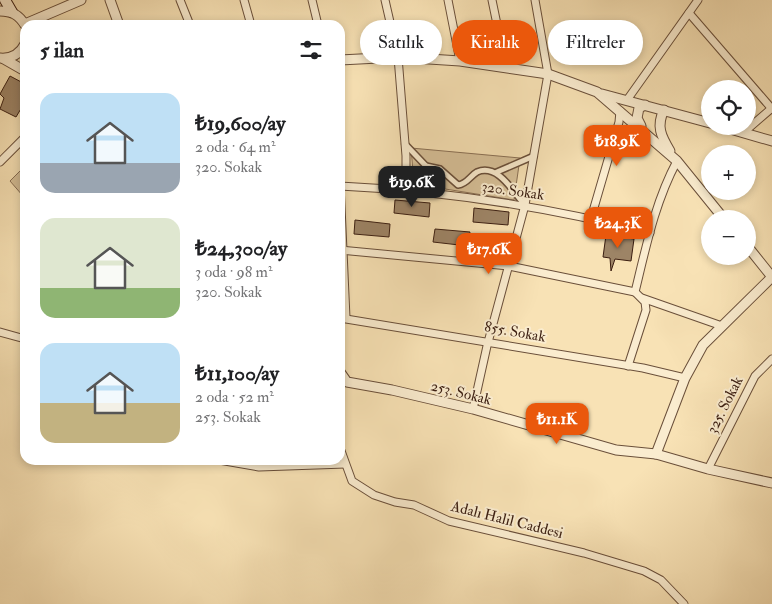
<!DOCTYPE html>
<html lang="tr">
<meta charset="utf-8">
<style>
body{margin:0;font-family:"IM FELL Double Pica",serif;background:#f2f2f2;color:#202124;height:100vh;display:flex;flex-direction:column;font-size:19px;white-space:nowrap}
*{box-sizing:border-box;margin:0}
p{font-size:16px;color:#757577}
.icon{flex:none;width:28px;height:28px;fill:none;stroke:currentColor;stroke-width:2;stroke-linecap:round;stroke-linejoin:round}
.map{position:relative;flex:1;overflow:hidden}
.side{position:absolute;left:20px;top:20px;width:325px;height:445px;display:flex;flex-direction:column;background:#fff;border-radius:15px;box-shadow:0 2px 8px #0003}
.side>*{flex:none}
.guide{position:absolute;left:360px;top:20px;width:336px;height:45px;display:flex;gap:10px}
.fabs{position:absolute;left:701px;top:80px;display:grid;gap:10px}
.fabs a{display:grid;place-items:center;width:55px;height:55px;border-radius:50%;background:#fff;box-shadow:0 2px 8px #0003;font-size:25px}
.price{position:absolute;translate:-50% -42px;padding:0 11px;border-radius:10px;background:#ea580c;color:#fff;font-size:16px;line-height:32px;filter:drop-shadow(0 1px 2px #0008)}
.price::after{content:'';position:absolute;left:50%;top:30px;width:15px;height:11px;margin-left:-8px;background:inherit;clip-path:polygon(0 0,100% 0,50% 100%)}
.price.current{background:#222;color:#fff}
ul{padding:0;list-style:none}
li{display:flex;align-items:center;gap:15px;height:125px;padding:0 20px}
li span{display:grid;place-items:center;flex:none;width:140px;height:100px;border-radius:15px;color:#555}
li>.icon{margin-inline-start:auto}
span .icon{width:60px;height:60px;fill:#fffc;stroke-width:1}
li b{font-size:21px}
h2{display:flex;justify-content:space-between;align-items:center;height:60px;padding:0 20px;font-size:21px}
.pill{padding:0 18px;border-radius:22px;background:#fff;box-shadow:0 2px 8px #0003;font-size:18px;line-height:45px}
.pill.current{background:#ea580c;color:#fff}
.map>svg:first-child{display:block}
.green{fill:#d8c199;stroke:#8a7055}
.building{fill:#9d8466;stroke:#3b1e11}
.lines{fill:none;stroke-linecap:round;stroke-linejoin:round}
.pedestrian-casing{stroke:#6a4f3a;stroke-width:8}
.minor-casing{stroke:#6a4f3a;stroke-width:9}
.tertiary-casing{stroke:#6a4f3a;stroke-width:11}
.secondary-casing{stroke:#3b1e11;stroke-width:12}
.pedestrian{stroke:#faeccf;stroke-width:5}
.minor{stroke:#faeccf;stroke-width:7}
.tertiary{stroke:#faeccf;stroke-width:9}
.secondary{stroke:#faeccf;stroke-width:10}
.labels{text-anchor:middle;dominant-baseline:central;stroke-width:4;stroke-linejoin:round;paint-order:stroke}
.street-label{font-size:15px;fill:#3b1e11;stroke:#faeccf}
</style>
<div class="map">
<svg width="772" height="604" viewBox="0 0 772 604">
<rect width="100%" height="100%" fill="#f8e2b5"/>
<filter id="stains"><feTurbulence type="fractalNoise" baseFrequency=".004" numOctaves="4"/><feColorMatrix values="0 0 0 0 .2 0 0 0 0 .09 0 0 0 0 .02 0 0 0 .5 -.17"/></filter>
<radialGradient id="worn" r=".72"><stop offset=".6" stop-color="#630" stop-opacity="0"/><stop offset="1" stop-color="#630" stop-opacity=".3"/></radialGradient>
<!-- green -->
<g class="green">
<polygon points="411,148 520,158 514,200 414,184"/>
<polygon points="25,166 25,194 23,196 10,181"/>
</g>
<!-- building -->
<g class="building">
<polygon points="10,76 25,84 25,108 22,107 16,117 0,109 4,98 0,94"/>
<polygon points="395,200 430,203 429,217 394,213"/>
<polygon points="474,208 509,212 508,225 473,222"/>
<polygon points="355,220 390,224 389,237 354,234"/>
<polygon points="435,229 470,232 468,246 433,242"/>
<polygon points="606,235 634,239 631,261 615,259 611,271 610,258 603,257"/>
</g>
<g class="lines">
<!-- pedestrian casing -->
<g class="pedestrian-casing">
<g id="pedestrian">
<path d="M405,144L426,166L440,169L458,185C467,184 470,176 477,172C498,163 513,192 525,205"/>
<polyline points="497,172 534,156"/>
<polyline points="406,189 426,166"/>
</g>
</g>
<!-- minor casing -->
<g class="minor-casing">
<g id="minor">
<polyline points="180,0 190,25"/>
<polyline points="244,0 251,25"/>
<polyline points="312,0 318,25"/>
<polyline points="385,0 398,57 406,156 406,189"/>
<polyline points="448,0 460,61"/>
<polyline points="492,0 506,68"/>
<polyline points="689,13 772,109"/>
<polyline points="627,100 698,0"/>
<polyline points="743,133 772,108"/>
<polyline points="0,162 25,137"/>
<polyline points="340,184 346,318"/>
<path d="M340,186C445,191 548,207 650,233"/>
<polyline points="591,218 619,122 620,111"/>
<polyline points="340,250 509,266 635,292"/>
<polyline points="642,298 722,326"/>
<polyline points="340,318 643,368 685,378"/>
<polyline points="0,332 25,339"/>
<path d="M628,366L646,310L645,302L635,292C646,247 655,202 677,161"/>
<polyline points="473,409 487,346 525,205 548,74 535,0"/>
<polyline points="340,448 352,481 374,495 395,502 414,505 449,521 584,553 644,571 661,580 684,604"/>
<polyline points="219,460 259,467 345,464"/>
<polyline points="708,469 755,376 772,359"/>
</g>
</g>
<!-- tertiary casing -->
<g class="tertiary-casing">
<g id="tertiary">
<polyline points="110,0 119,25"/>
<path d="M0,11C12,11 19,15 25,25"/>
<polyline points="25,24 81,0"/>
<path d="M0,58C11,59 20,54 25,44"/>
<polyline points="4,59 25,71"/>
<polyline points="340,60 398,57 460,61 548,74 597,92 677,161 724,219"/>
<polyline points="602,94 710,123"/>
<path d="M664,110C656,126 661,136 670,151"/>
<polyline points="641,126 637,118 639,108 645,105"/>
<polyline points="720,126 772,141"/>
<polyline points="748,247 772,277"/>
<polyline points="340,372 347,382 392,390 473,409 616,450 656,454 708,469 772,483"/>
<polyline points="656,454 685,378 703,345 772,277"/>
</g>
</g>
<!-- secondary casing -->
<g class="secondary-casing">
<polyline id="secondary" points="5,0 12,12"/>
</g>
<!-- pedestrian -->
<use href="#pedestrian" class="pedestrian"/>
<!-- minor -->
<use href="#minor" class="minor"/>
<!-- tertiary -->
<use href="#tertiary" class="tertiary"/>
<!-- secondary -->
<use href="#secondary" class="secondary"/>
</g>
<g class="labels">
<!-- street labels -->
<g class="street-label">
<text transform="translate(513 191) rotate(8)">320. Sokak</text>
<text transform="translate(515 332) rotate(10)">855. Sokak</text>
<text transform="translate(461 393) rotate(14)">253. Sokak</text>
<text transform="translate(725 405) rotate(-63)">325. Sokak</text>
<text transform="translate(507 520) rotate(14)">Adalı Halil Caddesi</text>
</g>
</g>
<rect width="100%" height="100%" filter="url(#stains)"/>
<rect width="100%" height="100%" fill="url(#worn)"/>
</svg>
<div class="fabs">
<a><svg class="icon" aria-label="locate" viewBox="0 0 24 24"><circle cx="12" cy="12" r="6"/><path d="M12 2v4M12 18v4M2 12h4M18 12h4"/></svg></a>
<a>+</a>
<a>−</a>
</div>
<b class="price" style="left:617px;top:167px">₺18.9K</b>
<b class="price current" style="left:412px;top:208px">₺19.6K</b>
<b class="price" style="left:618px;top:249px">₺24.3K</b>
<b class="price" style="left:489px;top:275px">₺17.6K</b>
<b class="price" style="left:557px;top:445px">₺11.1K</b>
<div class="guide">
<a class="pill">Satılık</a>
<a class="pill current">Kiralık</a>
<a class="pill">Filtreler</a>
</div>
<section class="side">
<h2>5 ilan<svg class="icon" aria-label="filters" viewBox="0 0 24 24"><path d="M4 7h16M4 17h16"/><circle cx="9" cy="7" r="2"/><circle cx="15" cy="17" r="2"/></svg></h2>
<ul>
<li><span style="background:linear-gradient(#bfe0f5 70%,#9aa5b1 0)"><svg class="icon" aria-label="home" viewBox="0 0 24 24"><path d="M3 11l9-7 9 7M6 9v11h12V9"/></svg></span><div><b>₺19,600/ay</b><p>2 oda · 64 m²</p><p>320. Sokak</p></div></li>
<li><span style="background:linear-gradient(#dfe7d0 70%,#8fb573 0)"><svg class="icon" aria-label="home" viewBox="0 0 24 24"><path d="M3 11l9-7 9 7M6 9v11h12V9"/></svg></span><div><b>₺24,300/ay</b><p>3 oda · 98 m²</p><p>320. Sokak</p></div></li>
<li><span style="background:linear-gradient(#bfe0f5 60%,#c2b280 0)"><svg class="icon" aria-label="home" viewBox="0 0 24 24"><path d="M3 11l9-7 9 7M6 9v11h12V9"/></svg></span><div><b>₺11,100/ay</b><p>2 oda · 52 m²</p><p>253. Sokak</p></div></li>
</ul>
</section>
</div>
